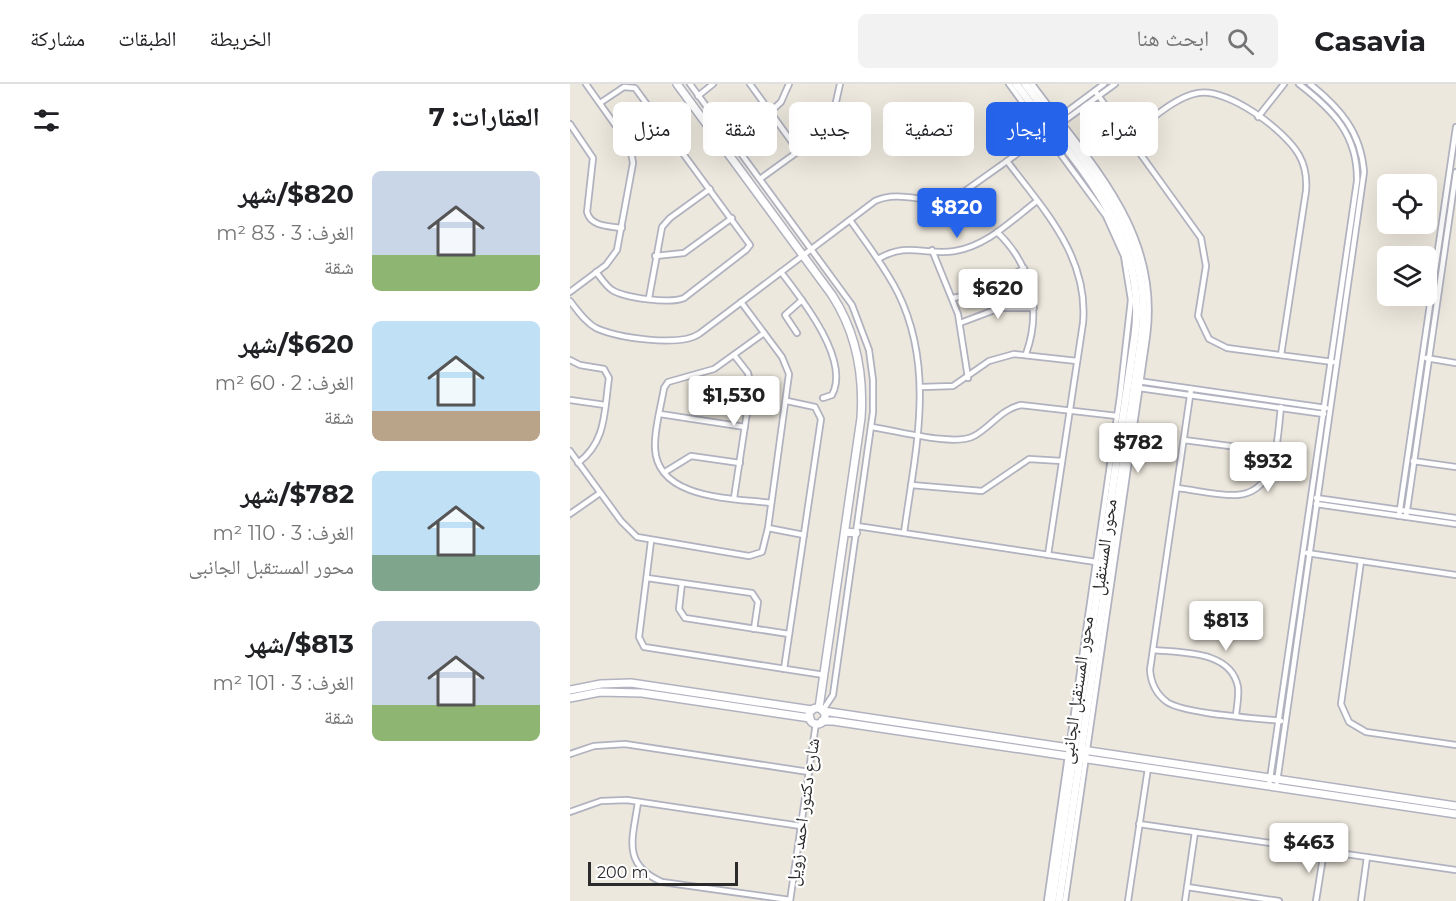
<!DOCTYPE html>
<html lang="ar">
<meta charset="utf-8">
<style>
body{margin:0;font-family:Montserrat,"Noto Naskh Arabic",sans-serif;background:#f2f2f2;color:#202124;direction:rtl;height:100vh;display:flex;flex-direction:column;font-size:22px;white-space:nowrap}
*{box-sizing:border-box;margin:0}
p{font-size:20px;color:#757577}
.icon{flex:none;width:33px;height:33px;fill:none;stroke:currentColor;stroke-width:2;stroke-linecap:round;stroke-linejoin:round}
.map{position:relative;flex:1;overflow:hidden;direction:ltr}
.drawer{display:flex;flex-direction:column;background:#fff;width:570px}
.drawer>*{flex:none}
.hud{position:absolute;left:18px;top:18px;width:570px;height:54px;direction:rtl;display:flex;gap:12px}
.controls{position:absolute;left:807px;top:90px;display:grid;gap:12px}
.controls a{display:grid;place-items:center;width:60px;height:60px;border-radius:9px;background:#fff;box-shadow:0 6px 24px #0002;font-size:30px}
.scale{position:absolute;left:18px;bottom:15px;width:150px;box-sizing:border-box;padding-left:6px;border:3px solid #2b2b2b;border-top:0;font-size:16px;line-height:21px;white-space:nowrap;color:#2b2b2b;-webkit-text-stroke:4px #fff;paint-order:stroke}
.price{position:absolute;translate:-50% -51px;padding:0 14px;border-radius:6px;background:#fff;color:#222;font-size:20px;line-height:39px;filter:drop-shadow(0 2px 3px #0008)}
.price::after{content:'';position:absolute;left:50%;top:36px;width:18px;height:14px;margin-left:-9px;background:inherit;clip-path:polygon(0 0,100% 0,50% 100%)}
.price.on{background:#2563eb;color:#fff}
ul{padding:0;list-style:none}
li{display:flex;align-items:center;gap:18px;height:150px;padding:0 30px}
li span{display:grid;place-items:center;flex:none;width:168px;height:120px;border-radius:9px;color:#555}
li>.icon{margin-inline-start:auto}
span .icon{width:72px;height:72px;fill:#fffc;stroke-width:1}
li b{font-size:26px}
h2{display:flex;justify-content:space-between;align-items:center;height:72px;padding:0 30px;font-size:26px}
.chip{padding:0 21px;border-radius:9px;background:#fff;box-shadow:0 6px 24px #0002;font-size:21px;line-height:54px}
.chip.on{background:#2563eb;color:#fff}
header{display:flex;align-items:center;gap:36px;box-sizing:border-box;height:84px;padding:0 30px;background:#fff;border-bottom:2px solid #e0e0e0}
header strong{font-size:28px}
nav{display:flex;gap:33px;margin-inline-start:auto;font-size:21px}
.search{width:420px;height:54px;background:#f2f2f2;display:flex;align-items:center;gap:15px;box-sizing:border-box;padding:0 21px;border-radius:9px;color:#757577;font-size:22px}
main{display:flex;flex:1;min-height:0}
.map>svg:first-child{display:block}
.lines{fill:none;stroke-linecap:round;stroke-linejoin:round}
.street-casing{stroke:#b1b2bf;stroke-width:8}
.secondary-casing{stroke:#b1b2bf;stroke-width:10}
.street{stroke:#fff;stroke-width:4.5}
.secondary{stroke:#fff;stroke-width:7}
.labels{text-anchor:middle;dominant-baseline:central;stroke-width:4.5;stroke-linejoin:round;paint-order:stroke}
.street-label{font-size:18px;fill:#2b2b2b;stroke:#fff}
</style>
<header>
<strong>Casavia</strong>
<div class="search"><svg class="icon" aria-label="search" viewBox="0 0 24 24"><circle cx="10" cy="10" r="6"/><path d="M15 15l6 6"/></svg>ابحث هنا</div>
<nav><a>الخريطة</a><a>الطبقات</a><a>مشاركة</a></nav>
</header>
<main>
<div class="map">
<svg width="886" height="817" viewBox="0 0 886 817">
<rect width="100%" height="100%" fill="#ede8dd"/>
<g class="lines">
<!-- street casing -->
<g class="street-casing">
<g id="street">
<polyline points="120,0 282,221 299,266 303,296 303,328 263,611 253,626"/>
<polyline points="180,0 229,68"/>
<polyline points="439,0 536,132 554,172 561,216 550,312 477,817"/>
<path d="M462,0C520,79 591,147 577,252L495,817"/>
<polyline points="525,7 631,154 636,182 628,232 639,255 657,264 763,278"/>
<polyline points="128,12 143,0"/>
<polyline points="200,28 211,18 219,0"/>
<polyline points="688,33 714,0"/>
<polyline points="487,35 534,0"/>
<path d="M0,40L23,74L17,128C21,143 39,142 52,144"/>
<polyline points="490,40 545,0"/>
<path d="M559,52C579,38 604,13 628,9C658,4 715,46 729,71C736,83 737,94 736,107L711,271"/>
<path d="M437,77C474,126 519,173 513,239L478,471"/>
<polyline points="190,95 255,48 262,36 270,0"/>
<path d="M280,136C297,160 315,183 328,209C366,286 345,368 334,449"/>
<path d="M427,148C461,180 472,226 456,270"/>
<polyline points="362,166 388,230 398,294"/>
<polyline points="85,172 114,169 162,134"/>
<path d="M308,175C338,157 355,172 385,167C417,162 442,136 467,117"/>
<path d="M26,188C31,194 36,202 42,206C55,214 100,220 114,214L176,166L180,161L65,4L54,3L30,19"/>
<path d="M211,188C231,214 281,276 262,311L253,314"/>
<polyline points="0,208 36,181 47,166 63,79 60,62 16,0"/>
<polyline points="79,214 92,143 100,134 140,105"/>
<polyline points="383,214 417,207 454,184"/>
<path d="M0,217C8,227 15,238 26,244C48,254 109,263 129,250L305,117C331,105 359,122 385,114L478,48"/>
<polyline points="390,239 430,224 464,224"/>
<path d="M194,249L144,285L98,298L94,304C91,323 84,345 85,364C87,416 164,414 201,419"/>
<polyline points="227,249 215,231 232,216"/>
<polyline points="856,274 886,279"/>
<path d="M0,276L10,281L34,285L39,294C34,327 37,357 8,379"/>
<polyline points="568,297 756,324"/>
<polyline points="351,303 383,302 419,277 444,270 507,277"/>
<polyline points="569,304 754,330"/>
<path d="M621,305L580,586C581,599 586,610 597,618C615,630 686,634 711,637"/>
<polyline points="0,316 35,321"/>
<polyline points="90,330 175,343"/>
<path d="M301,343C325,346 384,363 404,352C421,343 431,325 451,321L547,332"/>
<polyline points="614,356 705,368"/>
<polyline points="0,367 51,437 67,453 179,472 192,468 198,444 219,290 212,273 171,218"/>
<polyline points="843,377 886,383"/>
<polyline points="95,388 121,372 170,379"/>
<polyline points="341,401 412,407 459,375 492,377"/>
<path d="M607,404C626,406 648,412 667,411C709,408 707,353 711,323"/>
<polyline points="164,414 181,302 178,289 164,271"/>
<polyline points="746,414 886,434"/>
<polyline points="746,420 886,440"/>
<polyline points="0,430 30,409"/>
<polyline points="829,432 886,43"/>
<polyline points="836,433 886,88"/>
<polyline points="287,442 526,478"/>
<polyline points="198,444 234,451"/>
<polyline points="81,457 69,553 74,563 254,591"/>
<polyline points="737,469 886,491"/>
<polyline points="791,477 771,620 779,638 796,648 886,661"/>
<polyline points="77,494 182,509 188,518 184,545"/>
<polyline points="112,499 109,525 115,534 219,550"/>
<path d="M583,566C611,569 661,566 668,603C669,612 667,622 666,631"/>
<polyline points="214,585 251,335 245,323 217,317"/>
<polyline points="0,670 24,662 55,660 239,688"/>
<path d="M707,698L794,88C791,48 770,24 740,0"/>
<path d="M699,702L787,97C788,51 763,26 729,0"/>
<path d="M68,718C63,754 51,780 92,798L220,816"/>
<polyline points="0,728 31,717 57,716 231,742"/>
<polyline points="569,740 886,786"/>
<polyline points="617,803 709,817"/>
<polyline points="220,817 246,639"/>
<polyline points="558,817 578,684"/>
<polyline points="615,817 625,748"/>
<polyline points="746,817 754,767"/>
<polyline points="791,817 797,773"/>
</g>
</g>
<!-- secondary casing -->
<g class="secondary-casing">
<g id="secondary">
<path d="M107,0L262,211C286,248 294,290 291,334L249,624"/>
<path d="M446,0C503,77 579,147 565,251L482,817"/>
<path d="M455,0C513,78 585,147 572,251L489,817"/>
<polyline points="275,448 286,449"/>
<polyline points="0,606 31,600 61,599 242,626"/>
<polyline points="0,614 30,608 72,609 240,634"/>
<circle cx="247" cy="632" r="8"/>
<polyline points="253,627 886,722"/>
<polyline points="252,637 263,637 886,730"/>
</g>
</g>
<!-- street -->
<use href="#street" class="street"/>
<!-- secondary -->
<use href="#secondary" class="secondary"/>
</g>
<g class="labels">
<!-- street labels -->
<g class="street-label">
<text transform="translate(534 463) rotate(-82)">محور المستقبل</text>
<text transform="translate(507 606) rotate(-82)">محور المستقبل الجانبى</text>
<text transform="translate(233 728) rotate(-82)">شارع دكتور احمد زويل</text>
</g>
</g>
</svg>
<div class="controls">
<a><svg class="icon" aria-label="locate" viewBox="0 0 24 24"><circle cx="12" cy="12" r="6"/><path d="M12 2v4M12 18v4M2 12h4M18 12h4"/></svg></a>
<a><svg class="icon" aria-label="layers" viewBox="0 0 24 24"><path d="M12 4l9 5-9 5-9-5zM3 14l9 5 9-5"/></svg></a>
</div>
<div class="scale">200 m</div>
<b class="price on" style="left:387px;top:155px">$820</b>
<b class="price" style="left:428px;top:236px">$620</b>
<b class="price" style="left:164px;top:343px">$1,530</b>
<b class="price" style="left:568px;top:390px">$782</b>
<b class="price" style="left:698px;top:409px">$932</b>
<b class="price" style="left:656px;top:568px">$813</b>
<b class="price" style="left:739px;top:790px">$463</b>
<div class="hud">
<a class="chip">شراء</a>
<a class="chip on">إيجار</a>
<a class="chip">تصفية</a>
<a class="chip">جديد</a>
<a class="chip">شقة</a>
<a class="chip">منزل</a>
</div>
</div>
<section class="drawer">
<h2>العقارات: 7<svg class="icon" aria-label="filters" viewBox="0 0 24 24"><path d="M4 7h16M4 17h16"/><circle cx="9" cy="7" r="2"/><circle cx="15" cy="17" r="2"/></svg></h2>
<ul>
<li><span style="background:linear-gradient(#c9d6e8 70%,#8fb573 0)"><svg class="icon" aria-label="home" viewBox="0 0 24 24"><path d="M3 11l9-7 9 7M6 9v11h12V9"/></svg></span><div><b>$820/شهر</b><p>الغرف: 3 · 83 m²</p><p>شقة</p></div></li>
<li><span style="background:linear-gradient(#bfe0f5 75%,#b9a48a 0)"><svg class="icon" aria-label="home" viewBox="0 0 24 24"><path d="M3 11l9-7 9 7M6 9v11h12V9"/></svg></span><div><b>$620/شهر</b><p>الغرف: 2 · 60 m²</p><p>شقة</p></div></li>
<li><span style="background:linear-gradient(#bfe0f5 70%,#7fa58c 0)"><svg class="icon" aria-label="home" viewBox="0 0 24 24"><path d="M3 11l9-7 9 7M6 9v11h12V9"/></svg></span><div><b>$782/شهر</b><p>الغرف: 3 · 110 m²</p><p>محور المستقبل الجانبى</p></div></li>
<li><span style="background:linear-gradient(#c9d6e8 70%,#8fb573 0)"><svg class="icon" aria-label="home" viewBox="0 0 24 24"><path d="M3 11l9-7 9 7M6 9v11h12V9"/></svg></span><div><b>$813/شهر</b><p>الغرف: 3 · 101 m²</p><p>شقة</p></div></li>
</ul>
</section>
</main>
